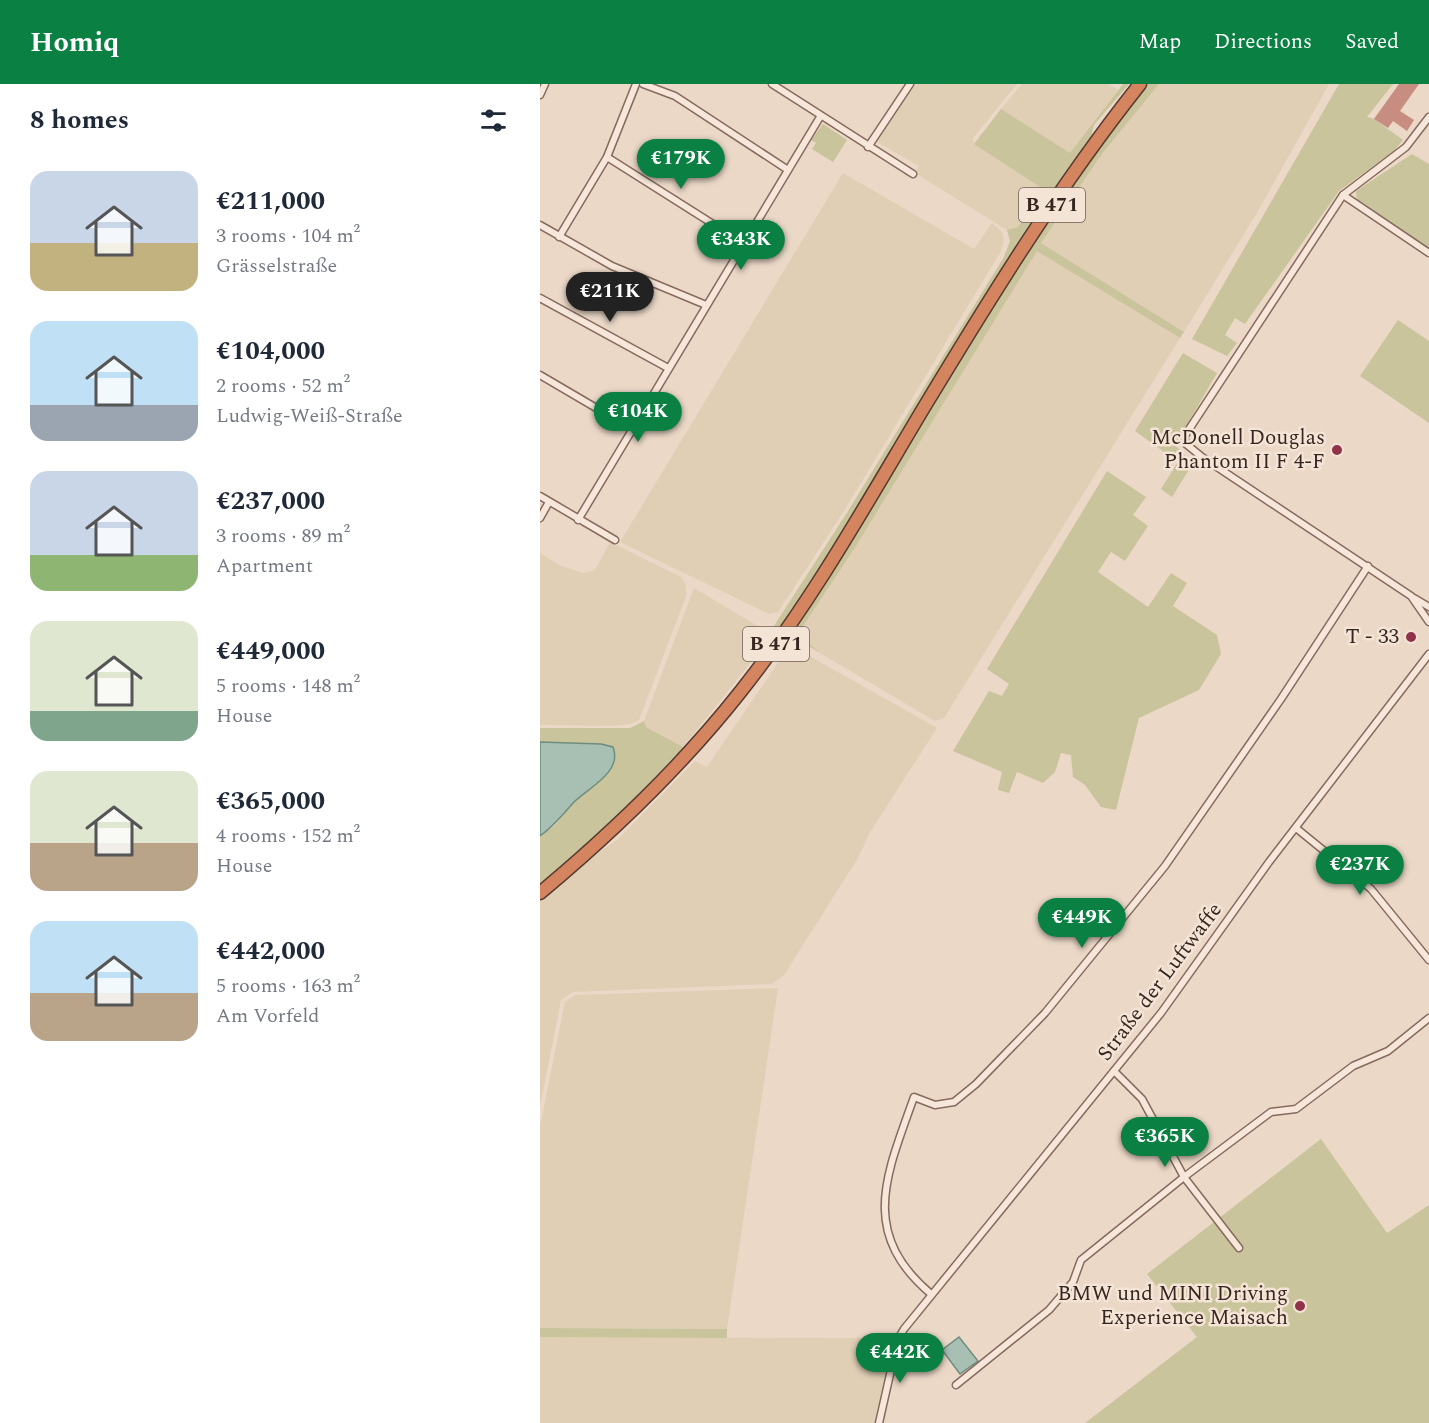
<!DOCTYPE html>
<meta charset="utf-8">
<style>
body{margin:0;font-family:Spectral,serif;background:#f2f2f3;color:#1f2937;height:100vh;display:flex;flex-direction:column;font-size:22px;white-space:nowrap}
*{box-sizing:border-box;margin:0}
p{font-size:20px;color:#747a83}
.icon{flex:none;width:33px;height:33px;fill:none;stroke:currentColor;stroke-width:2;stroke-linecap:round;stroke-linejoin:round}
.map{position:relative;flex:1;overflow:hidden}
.side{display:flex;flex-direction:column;background:#fff;width:540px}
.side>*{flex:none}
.price{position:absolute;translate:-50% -51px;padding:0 14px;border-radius:21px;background:#0b8043;color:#fff;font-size:20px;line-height:39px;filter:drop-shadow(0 2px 3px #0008)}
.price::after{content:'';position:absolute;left:50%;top:36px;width:18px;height:14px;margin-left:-9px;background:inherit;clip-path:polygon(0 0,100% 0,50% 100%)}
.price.on{background:#222;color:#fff}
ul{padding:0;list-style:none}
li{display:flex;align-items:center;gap:18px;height:150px;padding:0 30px}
li span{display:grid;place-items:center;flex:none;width:168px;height:120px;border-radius:18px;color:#555}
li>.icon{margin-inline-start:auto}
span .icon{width:72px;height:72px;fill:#fffc;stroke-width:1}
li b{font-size:26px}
h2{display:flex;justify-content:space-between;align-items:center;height:72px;padding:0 30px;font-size:26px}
header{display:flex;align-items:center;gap:36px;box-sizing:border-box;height:84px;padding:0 30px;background:#0b8043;color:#fff}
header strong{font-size:28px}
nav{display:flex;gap:33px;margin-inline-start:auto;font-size:21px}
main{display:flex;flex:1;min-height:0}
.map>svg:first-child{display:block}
.farmland{fill:#e0cfb5}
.green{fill:#c9c49c}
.water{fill:#a8bfb3;stroke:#6f8d7f;stroke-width:1.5}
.building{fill:#c78d80}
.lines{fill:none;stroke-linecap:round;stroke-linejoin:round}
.street-casing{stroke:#866a5e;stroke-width:9}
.highway-casing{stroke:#543a31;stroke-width:15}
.street{stroke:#f7e7da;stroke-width:6}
.highway{stroke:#d4855f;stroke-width:12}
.poi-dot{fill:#903248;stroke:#f3e4d6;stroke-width:2}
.labels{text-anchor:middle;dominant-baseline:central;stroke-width:5;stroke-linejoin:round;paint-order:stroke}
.shield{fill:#f3e4d6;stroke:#6f5f57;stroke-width:1.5}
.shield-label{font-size:20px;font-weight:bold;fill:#372620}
.poi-label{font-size:21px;fill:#372620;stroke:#f3e4d6;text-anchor:end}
.street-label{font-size:21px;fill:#372620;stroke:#f3e4d6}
</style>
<header>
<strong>Homiq</strong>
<nav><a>Map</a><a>Directions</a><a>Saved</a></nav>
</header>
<main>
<section class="side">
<h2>8 homes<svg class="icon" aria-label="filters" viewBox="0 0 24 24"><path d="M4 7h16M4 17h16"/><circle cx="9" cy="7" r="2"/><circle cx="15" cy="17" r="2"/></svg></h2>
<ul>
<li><span style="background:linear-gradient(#c9d6e8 60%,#c2b280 0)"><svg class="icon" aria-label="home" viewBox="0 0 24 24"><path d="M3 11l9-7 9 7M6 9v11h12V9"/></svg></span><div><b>€211,000</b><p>3 rooms · 104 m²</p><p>Grässelstraße</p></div></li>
<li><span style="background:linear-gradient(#bfe0f5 70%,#9aa5b1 0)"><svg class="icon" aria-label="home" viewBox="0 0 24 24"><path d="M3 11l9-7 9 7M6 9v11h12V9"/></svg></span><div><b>€104,000</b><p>2 rooms · 52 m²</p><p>Ludwig-Weiß-Straße</p></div></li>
<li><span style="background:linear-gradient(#c9d6e8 70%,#8fb573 0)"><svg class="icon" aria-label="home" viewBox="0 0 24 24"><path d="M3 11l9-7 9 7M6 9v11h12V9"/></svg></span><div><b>€237,000</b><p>3 rooms · 89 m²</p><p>Apartment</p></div></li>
<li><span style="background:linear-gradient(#dfe7d0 75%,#7fa58c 0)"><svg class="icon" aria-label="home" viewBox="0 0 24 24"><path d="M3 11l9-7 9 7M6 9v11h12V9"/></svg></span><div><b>€449,000</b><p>5 rooms · 148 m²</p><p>House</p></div></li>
<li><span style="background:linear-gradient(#dfe7d0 60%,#b9a48a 0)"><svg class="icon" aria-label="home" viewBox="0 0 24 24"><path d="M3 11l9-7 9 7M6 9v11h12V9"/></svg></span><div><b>€365,000</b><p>4 rooms · 152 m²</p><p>House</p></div></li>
<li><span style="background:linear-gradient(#bfe0f5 60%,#b9a48a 0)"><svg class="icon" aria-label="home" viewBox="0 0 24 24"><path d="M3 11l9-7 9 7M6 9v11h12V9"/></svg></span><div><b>€442,000</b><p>5 rooms · 163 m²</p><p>Am Vorfeld</p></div></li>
</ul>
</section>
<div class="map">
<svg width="889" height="1339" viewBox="0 0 889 1339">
<rect width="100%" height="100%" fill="#ebd8c7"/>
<!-- farmland -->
<g class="farmland">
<polygon points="373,0 477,0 433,54 434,60 503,105 478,144 467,146 375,89 379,82 335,57"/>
<polygon points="482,0 568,0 578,6 530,70 461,25"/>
<polygon points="619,0 789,0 717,129 644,248 501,159 562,70"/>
<polygon points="303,89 434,165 452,139 462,148 464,156 461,167 304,427 238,528 229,530 80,458"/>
<polygon points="497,166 640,254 404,634 395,637 280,569 258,550 316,462"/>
<polygon points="70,458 141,493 146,501 146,512 99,636 91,640 75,642 0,641 0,469 19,481 43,489 55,486"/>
<polygon points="154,504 233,551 143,663 105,642 104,637"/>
<polygon points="250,561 397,644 330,748 318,774 244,891 232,900 33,908 21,916 0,1022 0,816 49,775 77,756 155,677 167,683"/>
<polygon points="238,904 187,1245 0,1244 0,1043 25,918 35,911"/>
<polygon points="0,1253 340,1254 353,1258 336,1339 0,1339"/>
</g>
<!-- green -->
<g class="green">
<polygon points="583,0 589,0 554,41 550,57 267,507 240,544 234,542 308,427 464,173 470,157 467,146 478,143 503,105 434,60 461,25 530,69"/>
<path d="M604,0H619L562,70L501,159L644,248L640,254L497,167L316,462L258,550L280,569L249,550C363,364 472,174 604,0Z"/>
<polygon points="799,0 853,0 827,33 834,35 863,56 854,67 799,107 705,240 695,234 685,251 697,259 687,272 652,255"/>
<polygon points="283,40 307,56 293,78 272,65 276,59 271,56"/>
<polygon points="872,70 889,80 889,167 817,118 816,107"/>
<polygon points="858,236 889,257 889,339 820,292"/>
<polygon points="643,269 677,289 635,361 653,379 632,413 621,405 638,378 595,347"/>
<polygon points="567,387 606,413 593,431 608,442 585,477 571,468 558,488 608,523 631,489 647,499 633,522 677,551 681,570 659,606 599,634 576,726 561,723 545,701 533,693 531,671 521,669 515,688 503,699 477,688 469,709 458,706 462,688 413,667 449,607 462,612 469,600 447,585"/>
<polygon points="104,637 106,643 143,663 68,743 0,800 0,752 14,742 36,716 64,693 61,660 0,658 0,644 90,644"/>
<polygon points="781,1055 847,1149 889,1121 889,1339 545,1339 657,1253 607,1190"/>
<polygon points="0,1244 187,1245 187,1254 0,1253"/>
</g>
<!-- water -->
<g class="water">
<path d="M0,658L61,660L73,663C83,688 48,704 34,718C23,730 14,742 0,752Z"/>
<polygon points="419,1253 438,1277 420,1290 402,1266"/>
</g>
<!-- building -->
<polygon class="building" points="859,0 879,0 860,27 874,36 867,47 853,37 848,44 834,35"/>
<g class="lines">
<!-- street casing -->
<g class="street-casing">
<g id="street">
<polyline points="103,0 135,12 248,86"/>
<polyline points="232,0 373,90"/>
<polyline points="0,11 5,0"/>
<polyline points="889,33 866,63 803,111 644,353 646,360 662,373 871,512 889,538"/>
<polyline points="328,63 370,0"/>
<polyline points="67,73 203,159"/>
<polyline points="803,111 889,169"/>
<polyline points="0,141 72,182 166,221"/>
<polyline points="19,153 67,73 96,0"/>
<polyline points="0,214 128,284"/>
<polyline points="0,291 92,345"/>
<polyline points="0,412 75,456"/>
<polyline points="0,434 9,418"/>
<polyline points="38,436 280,33"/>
<polyline points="874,514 889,523"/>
<polyline points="756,744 831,805 889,876"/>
<polyline points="574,987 602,1015 644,1093 699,1164"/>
<path d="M391,1210C318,1148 347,1090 374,1013L395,1021L414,1018L436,1000L505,929L625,782L741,615L828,482"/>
<polyline points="416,1301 509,1226 533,1198 541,1176 644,1093 731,1028 756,1025 813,982 848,967 889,934"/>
<polyline points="339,1339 358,1255 364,1245 621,929 729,778 889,570"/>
</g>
</g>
<!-- highway casing -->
<g class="highway-casing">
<path id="highway" d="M0,809C73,748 142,682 201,607C271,519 325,422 383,325C450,214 519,102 600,0"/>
</g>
<!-- street -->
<use href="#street" class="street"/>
<!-- highway -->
<use href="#highway" class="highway"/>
</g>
<!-- markers -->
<g class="poi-dot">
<circle cx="797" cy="366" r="6"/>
<circle cx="871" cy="553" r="6"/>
<circle cx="760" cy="1222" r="6"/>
</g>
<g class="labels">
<!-- shield labels -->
<g class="shield">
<rect x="479" y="104" width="66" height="34" rx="4.5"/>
<rect x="203" y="543" width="66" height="34" rx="4.5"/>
</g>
<g class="shield-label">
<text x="512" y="121">B 471</text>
<text x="236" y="560">B 471</text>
</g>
<!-- poi labels -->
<g class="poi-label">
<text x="785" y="354">McDonell Douglas<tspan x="785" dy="24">Phantom II F 4-F</tspan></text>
<text x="859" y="553">T - 33</text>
<text x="748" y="1210">BMW und MINI Driving<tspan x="748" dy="24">Experience Maisach</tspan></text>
</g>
<!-- street labels -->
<g class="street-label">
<text transform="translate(620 898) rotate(-53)">Straße der Luftwaffe</text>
</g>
</g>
</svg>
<b class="price" style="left:141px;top:106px">€179K</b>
<b class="price" style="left:201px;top:187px">€343K</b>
<b class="price on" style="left:70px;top:239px">€211K</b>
<b class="price" style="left:98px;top:359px">€104K</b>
<b class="price" style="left:820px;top:812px">€237K</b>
<b class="price" style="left:542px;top:865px">€449K</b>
<b class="price" style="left:625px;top:1084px">€365K</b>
<b class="price" style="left:360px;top:1300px">€442K</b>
</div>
</main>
